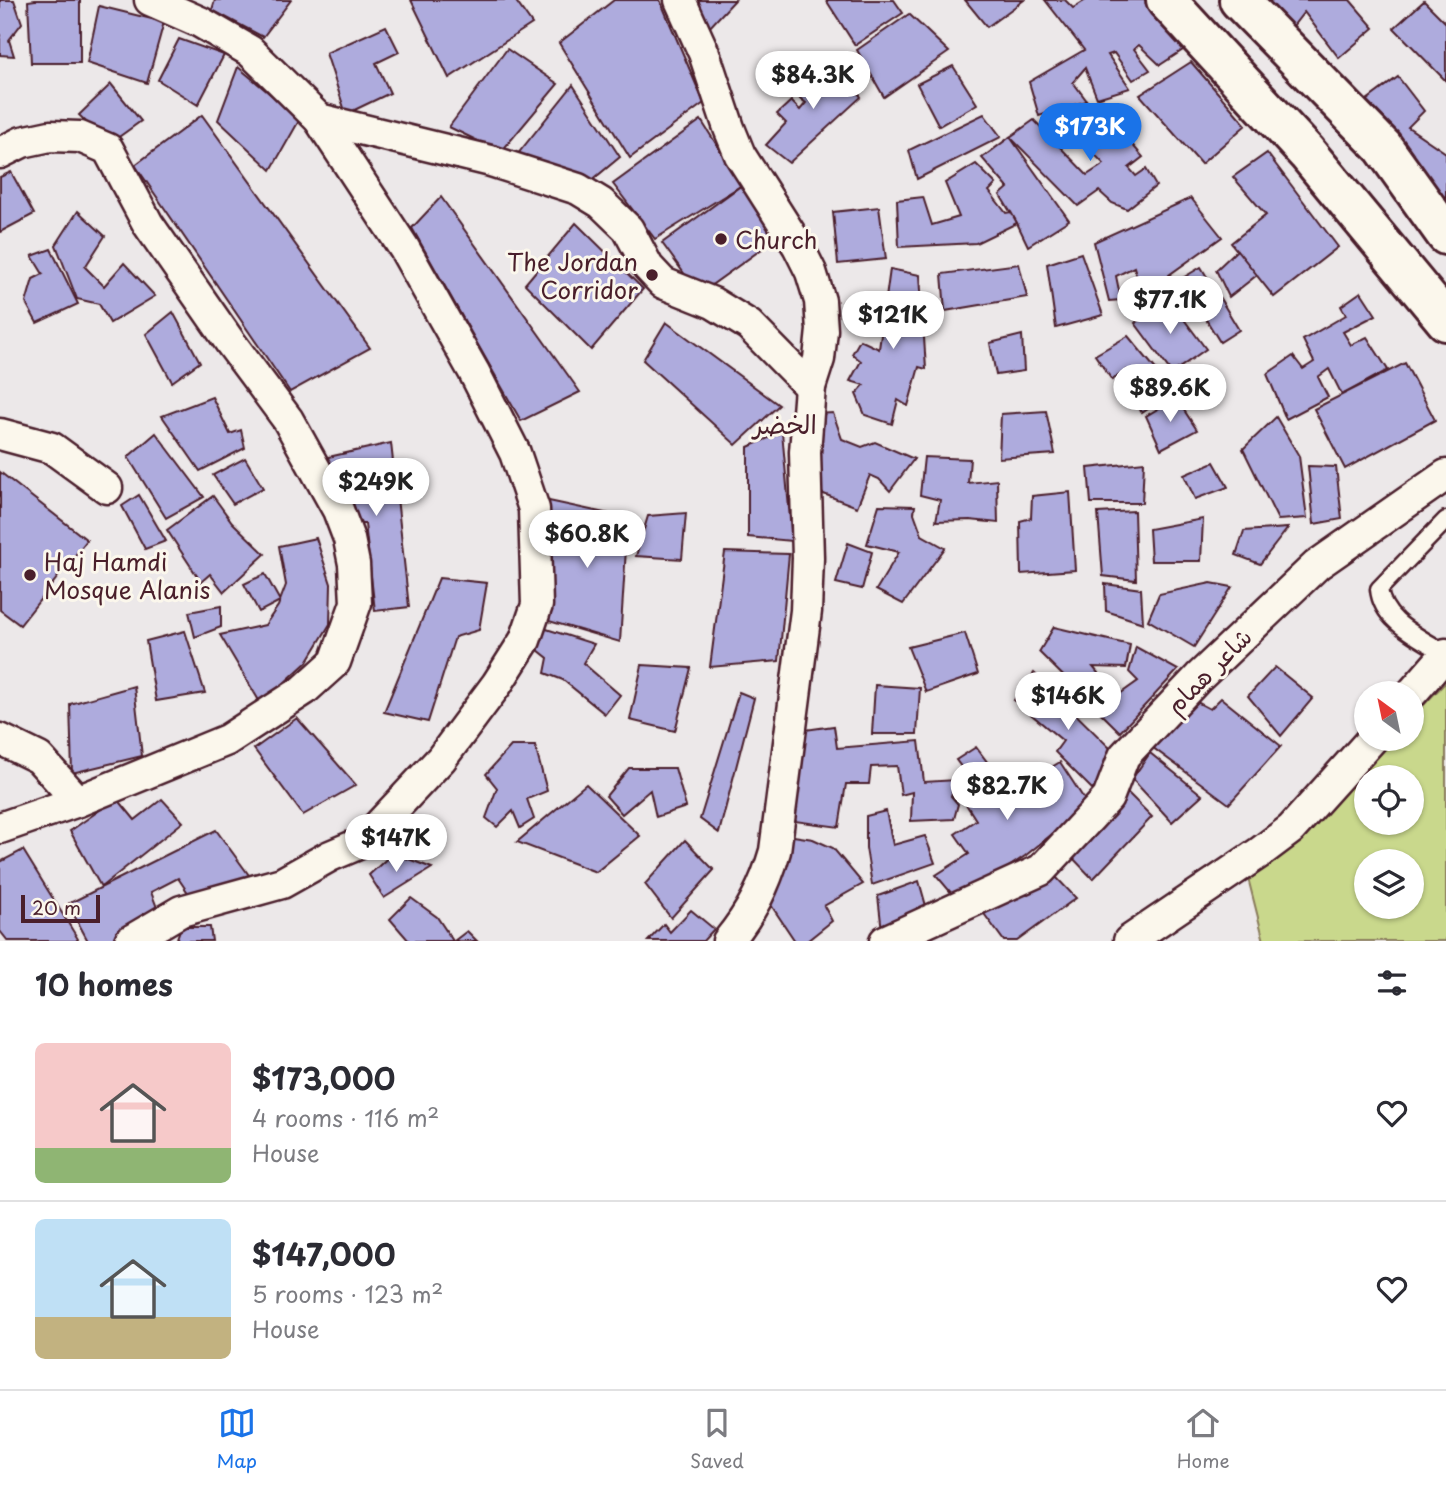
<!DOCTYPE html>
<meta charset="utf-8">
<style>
body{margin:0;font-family:"Playpen Sans","Playpen Sans Arabic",sans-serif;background:#f2f2f3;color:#2b2b33;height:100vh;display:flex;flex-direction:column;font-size:26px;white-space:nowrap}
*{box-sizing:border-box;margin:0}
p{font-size:23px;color:#7c7c81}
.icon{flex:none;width:38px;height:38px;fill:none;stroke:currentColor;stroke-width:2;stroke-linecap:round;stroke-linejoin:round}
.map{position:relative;height:941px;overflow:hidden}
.details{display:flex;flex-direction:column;background:#fff;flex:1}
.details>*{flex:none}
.needle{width:46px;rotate:327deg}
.buttons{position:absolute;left:1354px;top:681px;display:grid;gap:14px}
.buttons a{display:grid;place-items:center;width:70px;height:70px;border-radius:50%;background:#fff;box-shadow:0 2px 5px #0004;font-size:35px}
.scale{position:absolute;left:21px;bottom:18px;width:79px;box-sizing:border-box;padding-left:7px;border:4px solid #4a1f2b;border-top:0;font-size:19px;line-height:24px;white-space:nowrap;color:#4a1f2b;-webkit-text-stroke:5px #fbf7ec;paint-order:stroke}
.price{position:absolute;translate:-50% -60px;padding:0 16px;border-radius:24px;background:#fff;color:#222;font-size:23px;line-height:46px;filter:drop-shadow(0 2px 4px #0008)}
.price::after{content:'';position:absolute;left:50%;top:42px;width:21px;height:16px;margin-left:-10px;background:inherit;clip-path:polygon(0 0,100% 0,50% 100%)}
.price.selected{background:#1a73e8;color:#fff}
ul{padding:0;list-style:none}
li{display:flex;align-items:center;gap:21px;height:175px;padding:0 35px}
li+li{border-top:2px solid #e1e1e2}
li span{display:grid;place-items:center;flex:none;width:196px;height:140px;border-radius:10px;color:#555}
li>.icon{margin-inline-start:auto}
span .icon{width:84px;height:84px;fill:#fffc;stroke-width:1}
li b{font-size:30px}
h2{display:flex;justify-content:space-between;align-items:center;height:84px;padding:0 35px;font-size:30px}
.dock{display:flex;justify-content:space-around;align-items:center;height:98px;border-top:2px solid #e1e1e2;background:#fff;font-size:19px;color:#7c7c81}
.dock a{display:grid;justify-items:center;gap:4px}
.dock .selected{color:#1a73e8}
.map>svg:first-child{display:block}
.green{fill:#c9d88c;stroke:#8a7c5c;stroke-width:2;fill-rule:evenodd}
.building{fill:#aeabdd;stroke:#4a1f2b;stroke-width:2}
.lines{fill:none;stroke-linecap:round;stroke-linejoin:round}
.lane-casing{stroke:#4a1f2b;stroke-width:21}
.street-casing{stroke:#4a1f2b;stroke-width:35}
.secondary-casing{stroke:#4a1f2b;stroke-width:44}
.lane{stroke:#fbf7ec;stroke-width:16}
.street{stroke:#fbf7ec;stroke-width:30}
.secondary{stroke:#fbf7ec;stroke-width:38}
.poi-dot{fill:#4a1f2b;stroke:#fbf7ec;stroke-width:2.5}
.labels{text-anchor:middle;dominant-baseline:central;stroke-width:6;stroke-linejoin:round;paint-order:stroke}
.poi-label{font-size:24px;fill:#4a1f2b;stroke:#fbf7ec;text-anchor:start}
.street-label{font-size:24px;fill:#4a1f2b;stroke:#fbf7ec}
.neighbourhood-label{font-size:26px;fill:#4a1f2b;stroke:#fbf7ec}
</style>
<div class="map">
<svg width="1446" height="941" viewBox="0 0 1446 941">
<rect width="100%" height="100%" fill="#ece8e9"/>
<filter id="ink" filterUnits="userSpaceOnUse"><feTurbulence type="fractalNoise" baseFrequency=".0143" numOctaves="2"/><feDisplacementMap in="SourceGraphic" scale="14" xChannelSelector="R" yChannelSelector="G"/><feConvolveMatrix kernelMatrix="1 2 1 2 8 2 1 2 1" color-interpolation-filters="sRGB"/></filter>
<g filter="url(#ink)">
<!-- green -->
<path class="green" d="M1446,682V941H1264L1247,874L1390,739L1412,738V717ZM1367,777H1412V822H1367ZM1367,861H1412V906H1367Z"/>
<!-- building -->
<g class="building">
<polygon points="0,0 14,0 22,23 9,40 14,56 0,55"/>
<polygon points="35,0 80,0 80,63 31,63 28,1"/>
<polygon points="215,0 291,0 263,37 212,10"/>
<polygon points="411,0 515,0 532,24 449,78"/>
<polygon points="614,0 660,0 704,103 630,158 559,43"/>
<polygon points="696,0 735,0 709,28"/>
<polygon points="826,0 894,0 903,13 855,45"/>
<polygon points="965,0 1024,0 987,27"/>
<polygon points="1045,0 1065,0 1073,8 1086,0 1147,0 1189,46 1160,65 1139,45 1134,49 1150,70 1133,80 1114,53 1108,55 1130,88 1097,98 1085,68 1073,82 1087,101 1039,116 1029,82 1084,50"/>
<polygon points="1266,0 1350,0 1374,28 1339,58 1304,12 1290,30"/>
<polygon points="1424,1 1446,23 1446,81 1394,28"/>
<polygon points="99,6 164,22 147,83 87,63"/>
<polygon points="909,14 949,52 884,97 857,50"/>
<polygon points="386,26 399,52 376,63 390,93 346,114 326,53"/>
<polygon points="179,39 224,55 198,105 158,80"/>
<polygon points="507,49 558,84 501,152 449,127"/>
<polygon points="833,60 861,97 789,163 766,145 786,123 777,114 791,101 800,110 806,103 793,93 804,79 815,91 819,92 809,76"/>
<polygon points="1191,62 1246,125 1201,164 1140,95"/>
<polygon points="953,66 977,104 939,126 917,84"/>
<polygon points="238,67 300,119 271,170 218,120"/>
<polygon points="1398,77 1424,111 1408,127 1446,153 1446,206 1359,106"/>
<polygon points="111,84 141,121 109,144 79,115"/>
<polygon points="573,85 620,157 591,181 517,155"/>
<polygon points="1105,113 1143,157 1129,168 1136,176 1146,169 1156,186 1127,209 1112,203 1099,191 1078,206 1010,137 1034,120 1087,175 1104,164 1077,136"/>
<polygon points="984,114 1001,137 917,179 909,150"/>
<polygon points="202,115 370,348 290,392 135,165"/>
<polygon points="701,120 742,185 655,239 613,184"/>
<polygon points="1010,137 1069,220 1028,246 1017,223 1000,195 1008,188 982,158"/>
<polygon points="1267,153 1338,247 1274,297 1231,243 1266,215 1233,177"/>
<polygon points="976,164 996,184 989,191 1006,213 1011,212 1017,223 976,243 899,247 897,200 923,197 932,225 959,217 945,183"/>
<polygon points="11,172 34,214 0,232 0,177"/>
<polygon points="742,185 780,236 699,294 662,243"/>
<polygon points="441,197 580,392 521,421 412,228"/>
<polygon points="1191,198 1222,237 1169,275 1172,291 1143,299 1134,267 1116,276 1121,300 1109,301 1094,242"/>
<polygon points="879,207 886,259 838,264 833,212"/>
<polygon points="78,211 105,236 85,267 104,286 124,263 155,296 110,323 99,304 77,299 56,245"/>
<polygon points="576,223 643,289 591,350 525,284"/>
<polygon points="51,249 78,304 37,323 26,303 33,279 43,274 32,256"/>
<polygon points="1237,250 1257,275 1229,297 1216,270"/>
<polygon points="1081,253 1103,315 1056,328 1047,264"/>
<polygon points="1019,264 1027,297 945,311 942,274"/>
<polygon points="1201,267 1239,330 1220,342 1181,279"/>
<polygon points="890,269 920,275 926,369 919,367 908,406 898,400 892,424 865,415 856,394 864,385 850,381 861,361 852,354 860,340 879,349"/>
<polygon points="1361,292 1376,315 1343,332 1351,345 1367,337 1388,370 1342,395 1329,369 1318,377 1328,397 1286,419 1267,374 1293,356 1303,369 1314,362 1303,340 1346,315 1341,306"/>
<polygon points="1168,298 1206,349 1172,373 1135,323"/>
<polygon points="173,312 200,362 172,382 146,334"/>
<polygon points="666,322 779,405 736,445 643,360"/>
<polygon points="1022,335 1024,371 996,375 990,343"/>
<polygon points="1128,336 1174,391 1142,413 1128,390 1137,382 1127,370 1112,380 1095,355"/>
<polygon points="1405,363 1435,420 1345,469 1314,409"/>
<polygon points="212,397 230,434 241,430 245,448 200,471 162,416"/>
<polygon points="1176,398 1197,430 1161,449 1146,416"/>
<polygon points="1046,411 1055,454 999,458 1001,414"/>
<polygon points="833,413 842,439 862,447 875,442 914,459 890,491 879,479 870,475 857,507 816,491 817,414"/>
<polygon points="1276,417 1299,456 1307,518 1278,520 1243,449"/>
<polygon points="782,432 792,541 748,537 748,447"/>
<polygon points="156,433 204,497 166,518 128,457"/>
<polygon points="391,443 409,607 375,611 365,524 357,524 324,458"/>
<polygon points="924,457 970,459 968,483 997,480 998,523 970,520 936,521 940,500 920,495"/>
<polygon points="245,458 263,488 233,504 213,475"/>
<polygon points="1144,462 1142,503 1091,503 1088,468"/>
<polygon points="1214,462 1228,487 1195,499 1184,475"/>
<polygon points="1308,466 1336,467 1342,519 1314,524"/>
<polygon points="0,472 87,540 20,625 0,610"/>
<polygon points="1070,492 1075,570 1021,574 1020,521 1031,518 1032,496"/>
<polygon points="139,495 166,541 145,549 122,506"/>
<polygon points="213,496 232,522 265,554 224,592 210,574 201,582 167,530"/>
<polygon points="549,501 628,518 620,642 549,621"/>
<polygon points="879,505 915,506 914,513 922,535 945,548 903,604 876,590 899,552 867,544"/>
<polygon points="1134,511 1136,580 1103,576 1098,513"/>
<polygon points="686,513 682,559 636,556 648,516"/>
<polygon points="1203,519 1201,561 1151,561 1149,529"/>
<polygon points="1288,528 1260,564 1236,555 1244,531"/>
<polygon points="316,538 331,584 330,624 307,662 261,704 220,635 265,625 278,606 286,585 279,546"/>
<polygon points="848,543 872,552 862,589 836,583"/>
<polygon points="725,552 789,554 779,661 710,667"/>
<polygon points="265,574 280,601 259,612 244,584"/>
<polygon points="439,578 487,583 479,630 455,637 428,722 384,712"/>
<polygon points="1211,583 1232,587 1194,647 1148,620 1159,594"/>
<polygon points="1105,584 1141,589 1143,623 1106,611"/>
<polygon points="221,606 221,627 195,637 189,612"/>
<polygon points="537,626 594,644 583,663 620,695 605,714 563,680 545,673 548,658 533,646"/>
<polygon points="1054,627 1130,645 1126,668 1093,667 1117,696 1138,681 1129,672 1136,647 1178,670 1120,732 1039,652"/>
<polygon points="185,631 205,693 156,701 146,641"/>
<polygon points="965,633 978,674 926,692 908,647"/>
<polygon points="642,665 691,668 675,731 630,720"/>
<polygon points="1275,667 1313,698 1281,736 1248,696"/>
<polygon points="1034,673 1118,756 1093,790 1055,752 1063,741 1014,700"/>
<polygon points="875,685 920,688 917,734 872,734"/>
<polygon points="134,686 142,756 72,773 70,704"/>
<polygon points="739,692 754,698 719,833 700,819"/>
<polygon points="1221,698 1281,746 1229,804 1152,747 1195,701 1210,709"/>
<polygon points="297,718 356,785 303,815 254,749"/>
<polygon points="834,726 837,748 919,741 924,782 956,780 951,796 958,804 954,819 911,821 912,792 901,795 897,766 871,767 869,784 846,784 839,827 787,820 794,739 805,740 805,730"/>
<polygon points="511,746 535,746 547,791 527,799 534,819 520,828 513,811 497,827 486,818 497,788 486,774"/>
<polygon points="976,747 997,775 989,783 999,799 1060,762 1088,805 1025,856 958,901 936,875 969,854 955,834 976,820 959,793 973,783 956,760"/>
<polygon points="1150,753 1202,795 1172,822 1132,779"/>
<polygon points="629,768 675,768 686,807 656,817 650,790 622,814 606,796"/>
<polygon points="586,784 640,836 596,872 517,842"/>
<polygon points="1128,793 1152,817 1093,879 1069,854"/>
<polygon points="117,798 135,820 162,799 183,822 101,887 70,831"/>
<polygon points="886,811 893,845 925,836 935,863 872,885 866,848 866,816"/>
<polygon points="216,830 254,882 195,903 178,878 151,892 161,918 122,941 88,941 68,904"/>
<polygon points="787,835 813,839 833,848 863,884 824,906 832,921 807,941 795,941 769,902"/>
<polygon points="685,840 714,870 671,918 645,884"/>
<polygon points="23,850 78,939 76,941 8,941 0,931 0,862"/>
<polygon points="393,853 432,868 384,898 369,875"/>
<polygon points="1055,876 1076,898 1017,941 1004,941 982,911"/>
<polygon points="919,881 928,913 882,931 878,896"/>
<polygon points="411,898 437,917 453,941 409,941 390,919"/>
<polygon points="691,910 714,929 703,941 648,941 664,924 670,932"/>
<polygon points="181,927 210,927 212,941 176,941"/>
<polygon points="467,931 477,941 454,941"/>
</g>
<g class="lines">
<!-- lane casing -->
<g class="lane-casing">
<path id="lane" d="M1446,520L1379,589C1382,622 1420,637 1446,654"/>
</g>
<!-- street casing -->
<g class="street-casing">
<g id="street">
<path d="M680,0L704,53L729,128L740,155L798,246L811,272L820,301L822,330L819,359L810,387L805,452L808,558L806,611L775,851C765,886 751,913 728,941"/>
<polyline points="319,119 491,161 578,189 601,203 628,229 648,267 663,283 713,303 749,325 810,387"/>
<polyline points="0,153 22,142 50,136 80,137 108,149 148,224 230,342 288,420 338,510 349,539 354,564 356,603 335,662 304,690 227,740 78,801 0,828"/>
<polyline points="0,434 52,448 107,488"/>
<polyline points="1412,693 1446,654"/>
<polyline points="0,739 39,758 78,801"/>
<polyline points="130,941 181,911 282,883 330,856 363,842 441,759 497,684 525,640 537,605 534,509 515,453 474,372 404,248 319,119 250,51 200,22 150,0"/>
<polyline points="885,941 1041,870 1108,798 1124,756 1199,677 1317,565 1446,475"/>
<polyline points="1129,941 1259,853 1291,829 1373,738"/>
</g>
</g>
<!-- secondary casing -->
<g class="secondary-casing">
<g id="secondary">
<polyline points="1166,0 1307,153 1446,321"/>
<polyline points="1239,0 1383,147 1446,235"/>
</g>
</g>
<!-- lane -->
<use href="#lane" class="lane"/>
<!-- street -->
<use href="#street" class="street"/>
<!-- secondary -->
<use href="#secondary" class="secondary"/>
</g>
</g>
<!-- markers -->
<g class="poi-dot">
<circle cx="721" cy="239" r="7"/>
<circle cx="652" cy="275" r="7"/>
<circle cx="30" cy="575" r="7"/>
</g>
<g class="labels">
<!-- poi labels -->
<g class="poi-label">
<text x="735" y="239">Church</text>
<text x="638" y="261" text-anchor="end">The Jordan<tspan x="638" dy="28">Corridor</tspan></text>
<text x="44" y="561">Haj Hamdi<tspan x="44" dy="28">Mosque Alanis</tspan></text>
</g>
<!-- street labels -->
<g class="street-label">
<text transform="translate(1208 670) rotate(-45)">شاعر همام</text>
</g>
<!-- neighbourhood labels -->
<g class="neighbourhood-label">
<text x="785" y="423">الخضر</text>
</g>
</g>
</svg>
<div class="buttons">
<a><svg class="needle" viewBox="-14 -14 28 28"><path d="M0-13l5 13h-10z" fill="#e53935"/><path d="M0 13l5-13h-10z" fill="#7c7c81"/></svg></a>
<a><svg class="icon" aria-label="locate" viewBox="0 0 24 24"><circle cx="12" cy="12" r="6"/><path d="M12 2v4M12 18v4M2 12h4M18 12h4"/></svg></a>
<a><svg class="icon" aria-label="layers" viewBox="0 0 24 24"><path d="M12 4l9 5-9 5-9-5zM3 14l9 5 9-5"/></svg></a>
</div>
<div class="scale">20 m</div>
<b class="price" style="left:813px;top:111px">$84.3K</b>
<b class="price selected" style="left:1090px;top:163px">$173K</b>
<b class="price" style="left:1170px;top:336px">$77.1K</b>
<b class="price" style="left:893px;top:351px">$121K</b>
<b class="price" style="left:1170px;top:424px">$89.6K</b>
<b class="price" style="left:376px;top:518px">$249K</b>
<b class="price" style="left:587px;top:570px">$60.8K</b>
<b class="price" style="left:1068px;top:732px">$146K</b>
<b class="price" style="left:1007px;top:822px">$82.7K</b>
<b class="price" style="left:396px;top:874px">$147K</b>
</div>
<section class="details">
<h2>10 homes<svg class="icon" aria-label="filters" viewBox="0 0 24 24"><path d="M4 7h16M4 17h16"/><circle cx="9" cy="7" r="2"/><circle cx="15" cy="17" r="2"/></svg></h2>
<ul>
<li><span style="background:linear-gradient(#f6c9c9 75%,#8fb573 0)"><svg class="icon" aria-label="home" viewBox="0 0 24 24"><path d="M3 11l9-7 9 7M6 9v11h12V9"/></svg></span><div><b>$173,000</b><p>4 rooms · 116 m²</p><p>House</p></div><svg class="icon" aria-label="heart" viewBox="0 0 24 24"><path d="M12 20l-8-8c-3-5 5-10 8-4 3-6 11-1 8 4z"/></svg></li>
<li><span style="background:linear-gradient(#bfe0f5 70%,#c2b280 0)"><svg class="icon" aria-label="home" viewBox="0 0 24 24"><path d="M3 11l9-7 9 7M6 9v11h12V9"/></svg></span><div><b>$147,000</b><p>5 rooms · 123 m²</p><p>House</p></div><svg class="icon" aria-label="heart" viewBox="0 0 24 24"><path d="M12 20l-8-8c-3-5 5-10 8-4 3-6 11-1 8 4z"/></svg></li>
</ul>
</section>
<nav class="dock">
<a class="selected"><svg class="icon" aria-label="map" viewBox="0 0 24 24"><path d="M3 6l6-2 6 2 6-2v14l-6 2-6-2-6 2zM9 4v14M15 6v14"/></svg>Map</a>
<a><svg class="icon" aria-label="saved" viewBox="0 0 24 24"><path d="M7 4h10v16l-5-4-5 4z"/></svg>Saved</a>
<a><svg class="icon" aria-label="home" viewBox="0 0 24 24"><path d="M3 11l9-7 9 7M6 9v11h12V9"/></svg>Home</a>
</nav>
